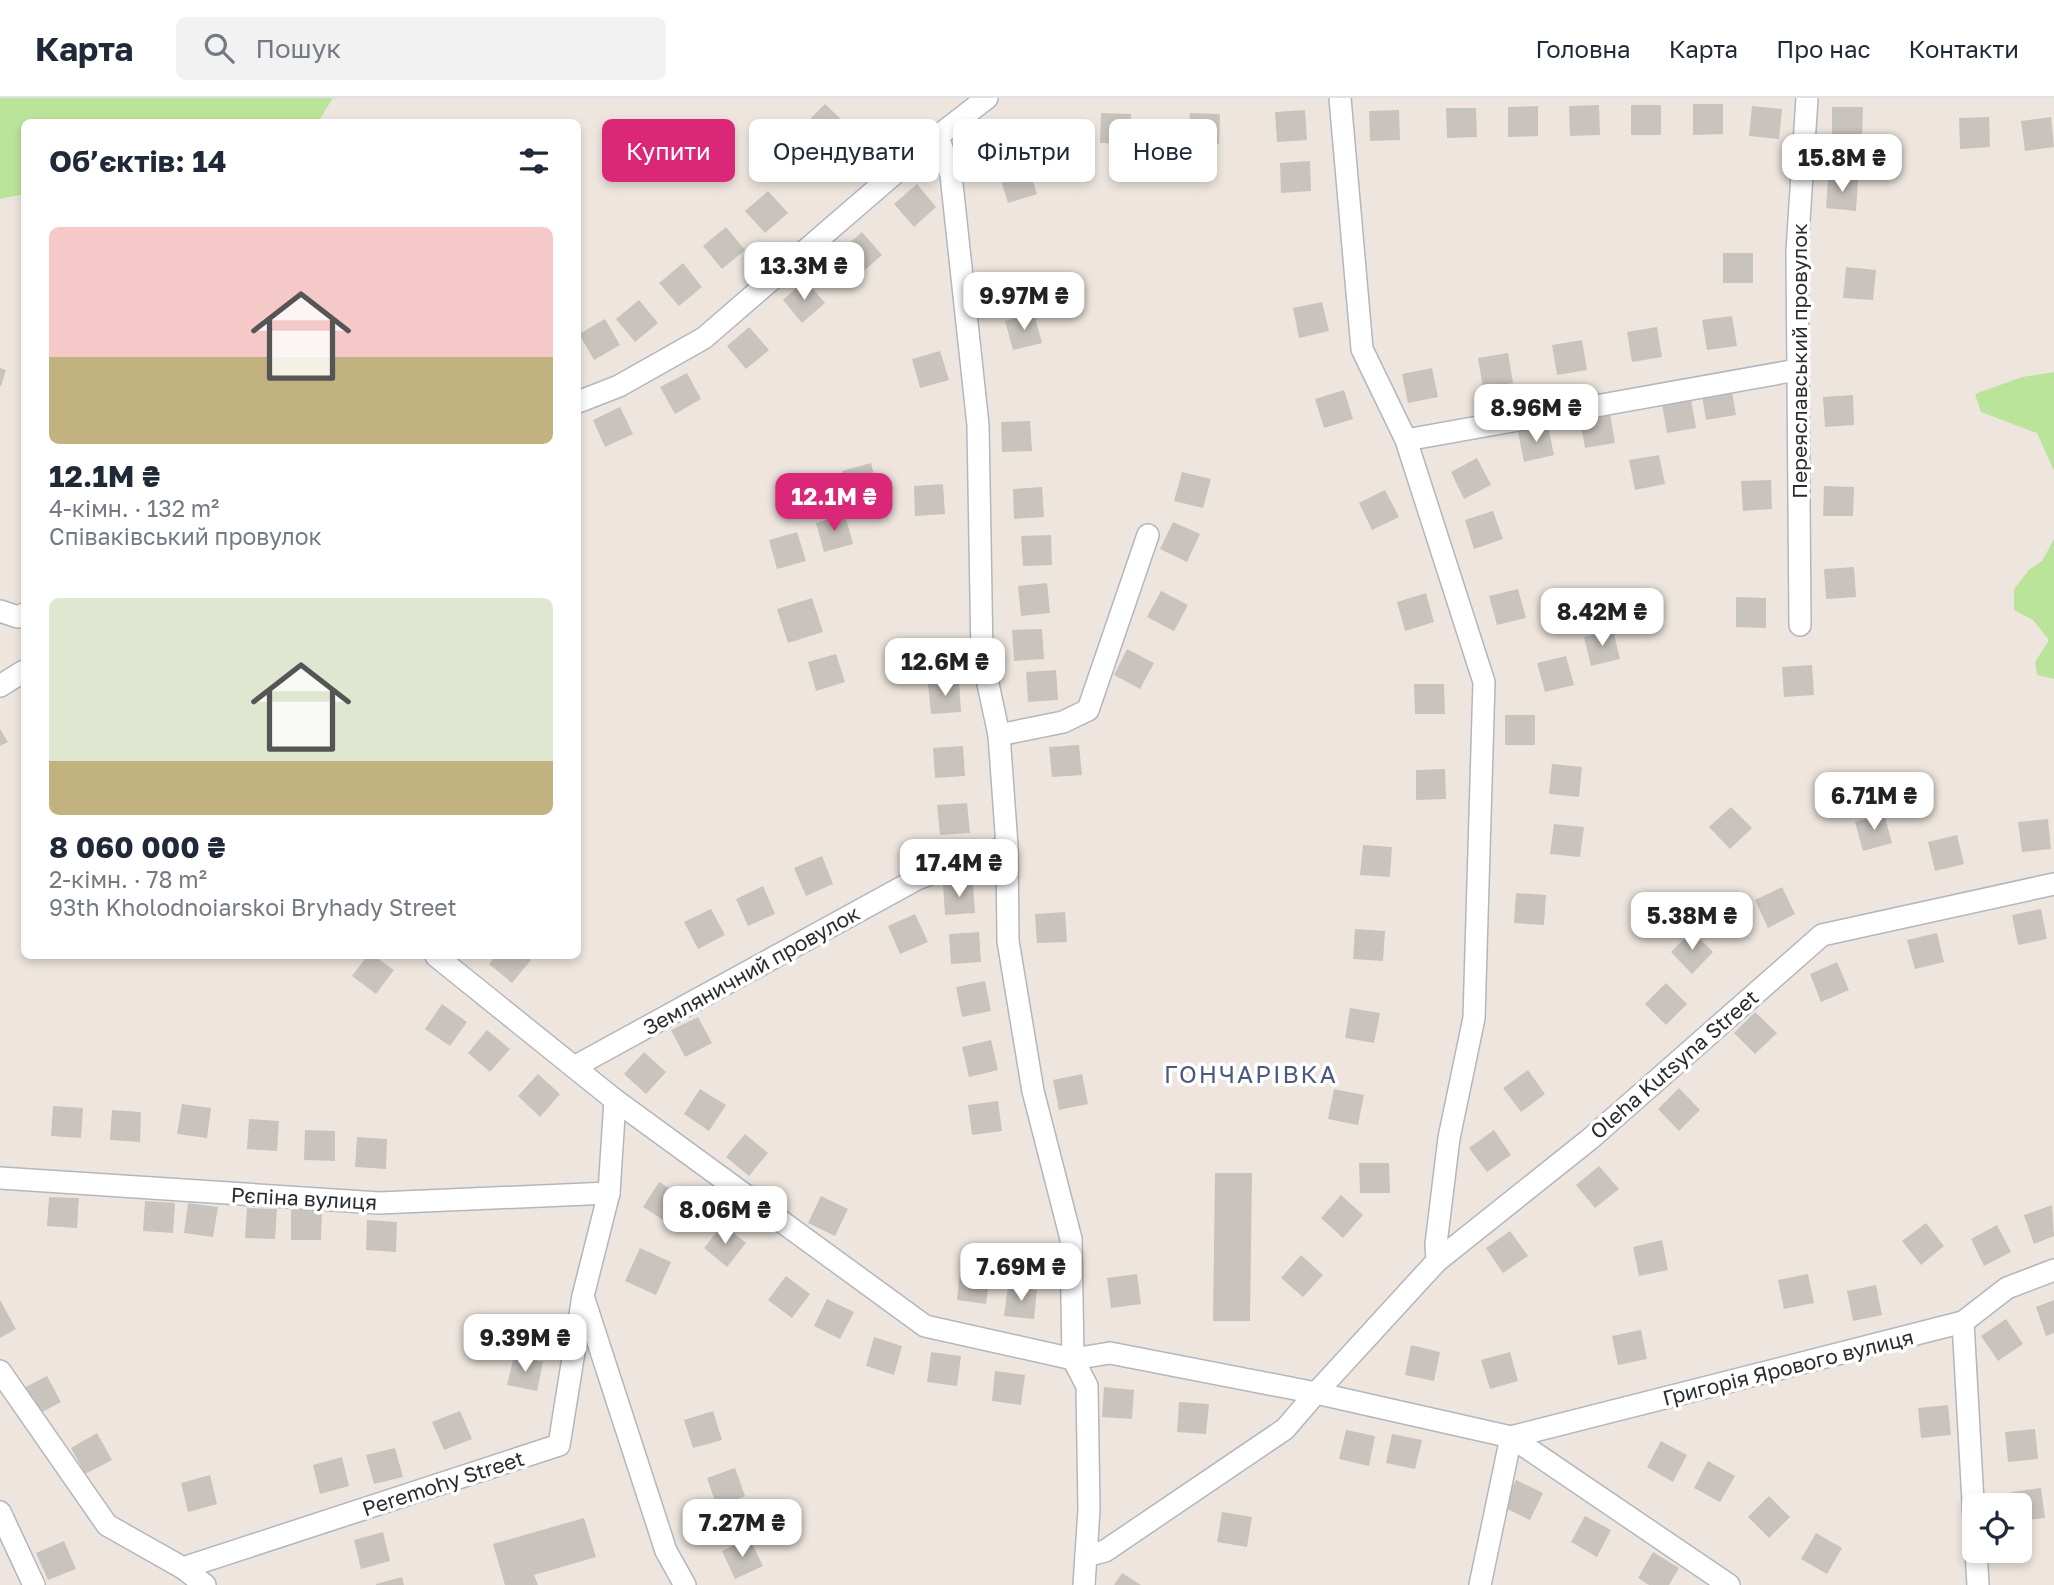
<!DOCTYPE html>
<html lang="uk">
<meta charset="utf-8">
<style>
body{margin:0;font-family:"Golos Text",sans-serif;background:#f2f2f3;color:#1f2937;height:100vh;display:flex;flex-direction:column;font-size:26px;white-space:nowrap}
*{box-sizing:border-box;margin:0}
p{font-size:23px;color:#747a83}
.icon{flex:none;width:38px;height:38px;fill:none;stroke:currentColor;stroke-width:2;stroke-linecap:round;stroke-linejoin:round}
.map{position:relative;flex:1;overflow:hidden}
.details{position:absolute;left:21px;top:21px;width:560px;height:840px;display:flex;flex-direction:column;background:#fff;border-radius:10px;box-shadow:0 4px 10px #0003}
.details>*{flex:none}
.top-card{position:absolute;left:602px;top:21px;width:665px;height:63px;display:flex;gap:14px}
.tools{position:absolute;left:1962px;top:1395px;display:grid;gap:14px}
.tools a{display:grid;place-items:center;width:70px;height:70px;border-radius:10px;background:#fff;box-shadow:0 4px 10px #0003;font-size:35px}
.price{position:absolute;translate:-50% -60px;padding:0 16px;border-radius:14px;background:#fff;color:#222;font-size:23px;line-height:46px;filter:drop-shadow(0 2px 4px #0008)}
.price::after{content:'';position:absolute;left:50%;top:42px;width:21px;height:16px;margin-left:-10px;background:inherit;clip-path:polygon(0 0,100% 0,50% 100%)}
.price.current{background:#db2777;color:#fff}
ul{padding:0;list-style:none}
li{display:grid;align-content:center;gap:14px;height:371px;padding:0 28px}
li span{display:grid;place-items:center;height:217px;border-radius:10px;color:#555}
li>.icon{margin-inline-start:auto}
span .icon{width:126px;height:126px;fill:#fffc;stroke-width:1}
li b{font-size:30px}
h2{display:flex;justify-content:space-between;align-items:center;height:84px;padding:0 28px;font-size:30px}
.chip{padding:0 24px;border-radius:10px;background:#fff;box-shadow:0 4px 10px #0003;font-size:24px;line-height:63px}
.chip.current{background:#db2777;color:#fff}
header{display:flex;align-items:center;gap:42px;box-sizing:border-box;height:98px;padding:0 35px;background:#fff;border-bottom:2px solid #e0e1e3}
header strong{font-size:33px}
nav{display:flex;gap:38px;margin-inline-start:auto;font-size:24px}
.search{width:490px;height:63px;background:#f2f2f3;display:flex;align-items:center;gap:18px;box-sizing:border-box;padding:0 24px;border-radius:10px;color:#747a83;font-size:26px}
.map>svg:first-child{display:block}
.green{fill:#bbe49b}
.building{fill:#c9c3be}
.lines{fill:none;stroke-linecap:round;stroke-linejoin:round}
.minor-casing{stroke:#b2b6bf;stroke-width:24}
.minor{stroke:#fff;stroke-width:21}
.labels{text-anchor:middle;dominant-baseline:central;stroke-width:7;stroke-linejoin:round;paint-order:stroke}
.street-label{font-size:21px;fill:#2c2c2c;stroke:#fff}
.quarter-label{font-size:24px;letter-spacing:2px;fill:#4b597d;stroke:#fff}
</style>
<header>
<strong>Карта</strong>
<div class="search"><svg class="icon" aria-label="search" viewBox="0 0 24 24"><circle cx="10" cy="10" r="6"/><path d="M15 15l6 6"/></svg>Пошук</div>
<nav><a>Головна</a><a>Карта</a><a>Про нас</a><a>Контакти</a></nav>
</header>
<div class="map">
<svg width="2054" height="1487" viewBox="0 0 2054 1487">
<rect width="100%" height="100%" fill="#eee6de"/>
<!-- green -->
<g class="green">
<polygon points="0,0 333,0 318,24 24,24 24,96 0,101"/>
<polygon points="2054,274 2054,373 2037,335 1981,314 1975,296 2022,279"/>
<polygon points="2054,441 2054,581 2037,577 2035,564 2049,542 2033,522 2014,512 2014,491 2029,472 2042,463"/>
</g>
<!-- building -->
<g class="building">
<polygon points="825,6 847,27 826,48 804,27"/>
<polygon points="1693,6 1723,6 1723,36 1693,37"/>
<polygon points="1599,7 1600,37 1570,38 1569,8"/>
<rect x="1631" y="7" width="30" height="30"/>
<polygon points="1538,8 1538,38 1508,39 1508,9"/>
<polygon points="1752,8 1782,11 1779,41 1749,38"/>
<polygon points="1832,9 1863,9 1862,39 1832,39"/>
<polygon points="1446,10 1476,10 1477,39 1447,40"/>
<polygon points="1305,12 1307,42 1277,44 1275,14"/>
<polygon points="1399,12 1400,42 1370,43 1369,13"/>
<polygon points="1101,15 1131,16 1131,46 1100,45"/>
<polygon points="1190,15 1220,16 1219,46 1189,45"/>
<polygon points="1989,19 1990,49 1960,51 1959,20"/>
<polygon points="2051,19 2054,49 2025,53 2021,23"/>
<polygon points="1001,30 1031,31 1030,61 1000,60"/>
<polygon points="796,36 816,59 793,79 773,56"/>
<polygon points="1059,53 1089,54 1088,84 1058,83"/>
<polygon points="1310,63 1311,93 1281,95 1280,65"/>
<polygon points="1028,68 1037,96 1008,105 999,76"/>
<polygon points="1828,80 1858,82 1856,113 1826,110"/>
<polygon points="917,86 936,109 914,129 894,106"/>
<polygon points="768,93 788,115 765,135 745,113"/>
<polygon points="726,129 745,152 722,171 703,148"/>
<polygon points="862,134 882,157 859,177 839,154"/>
<rect x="1723" y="155" width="30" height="30"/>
<polygon points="683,165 702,189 679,208 659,185"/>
<polygon points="1846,169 1876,172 1873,202 1843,200"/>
<polygon points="805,182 825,205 802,225 783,202"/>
<polygon points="639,202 658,225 635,244 616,221"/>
<polygon points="1322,204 1329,233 1299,240 1293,210"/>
<polygon points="1034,216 1042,245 1013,252 1005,223"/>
<polygon points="1732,218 1737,248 1707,252 1702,222"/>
<polygon points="605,221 620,247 594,262 579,236"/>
<polygon points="749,229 769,252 746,271 727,248"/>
<polygon points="1657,229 1662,259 1632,264 1627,234"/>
<polygon points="1582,242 1587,272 1557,277 1552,247"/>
<polygon points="940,253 949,282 920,290 912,261"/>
<polygon points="1508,255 1513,285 1483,290 1478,260"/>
<polygon points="0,270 6,272 1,288 0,288"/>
<polygon points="1432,270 1438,299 1408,305 1402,276"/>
<polygon points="687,275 701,301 675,316 660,289"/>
<polygon points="1731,287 1736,317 1706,322 1701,292"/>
<polygon points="1344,292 1353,321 1324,330 1315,301"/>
<polygon points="1853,297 1854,327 1825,329 1823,299"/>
<polygon points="1691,301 1696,330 1667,335 1662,306"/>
<polygon points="620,309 633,336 605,349 593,322"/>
<polygon points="1610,315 1615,345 1585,350 1580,321"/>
<polygon points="1030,323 1032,353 1002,354 1001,324"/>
<polygon points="1548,328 1554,357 1524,364 1518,334"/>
<polygon points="1659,357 1665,386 1635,392 1629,362"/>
<polygon points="1477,360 1491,387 1464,401 1451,374"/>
<polygon points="871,365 878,394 850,402 842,373"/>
<polygon points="1182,374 1211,381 1203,410 1174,403"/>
<polygon points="1771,382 1772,411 1743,413 1741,383"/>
<polygon points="943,386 945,416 915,418 914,388"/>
<polygon points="1824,388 1854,389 1853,418 1823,418"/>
<polygon points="1042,389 1044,419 1014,421 1013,391"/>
<polygon points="1385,392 1399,419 1372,432 1359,405"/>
<polygon points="1493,413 1503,441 1474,451 1465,422"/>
<polygon points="845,417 853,446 824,454 816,425"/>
<polygon points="1173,424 1200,436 1187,464 1160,451"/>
<polygon points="797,434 806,463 777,471 769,442"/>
<polygon points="1051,437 1052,467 1023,468 1021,438"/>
<polygon points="1854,469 1856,499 1826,501 1824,471"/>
<polygon points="1047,485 1050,515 1021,518 1018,488"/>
<polygon points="1518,491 1526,520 1497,527 1489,498"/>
<polygon points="1161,493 1188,507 1174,533 1147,519"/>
<polygon points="1426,495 1434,524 1405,533 1397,504"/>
<polygon points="1736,499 1766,500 1766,530 1736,529"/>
<polygon points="812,500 823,534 788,545 777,511"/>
<polygon points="1042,531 1044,561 1014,563 1012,532"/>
<polygon points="1613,532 1620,561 1591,568 1584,539"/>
<polygon points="1127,551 1154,565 1140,591 1114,577"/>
<polygon points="836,556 845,584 816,593 808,564"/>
<polygon points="1566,558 1574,587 1545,594 1537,565"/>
<polygon points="1812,567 1814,597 1784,599 1782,569"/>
<polygon points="1056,572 1058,602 1028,604 1026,574"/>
<polygon points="959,584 961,614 931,616 928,586"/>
<polygon points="1414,586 1444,586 1445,616 1415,616"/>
<rect x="1505" y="617" width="30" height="30"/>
<polygon points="0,631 8,644 0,648"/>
<polygon points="1079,647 1082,677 1052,679 1049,649"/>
<polygon points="963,648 965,678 935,680 933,650"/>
<polygon points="1552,666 1582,669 1579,699 1549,696"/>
<polygon points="1445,671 1446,701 1416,702 1416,672"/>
<polygon points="967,705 970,735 940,737 937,707"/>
<polygon points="1731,709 1752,730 1730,751 1709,729"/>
<polygon points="1884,716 1892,745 1863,753 1855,724"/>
<polygon points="2048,721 2051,751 2022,754 2018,724"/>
<polygon points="1554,726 1584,729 1580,759 1550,756"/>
<polygon points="1957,737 1964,766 1935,773 1928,744"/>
<polygon points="1363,747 1392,749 1390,779 1360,777"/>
<polygon points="822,758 833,786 806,798 794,770"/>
<polygon points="973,785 975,815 945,817 943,787"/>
<polygon points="763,788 775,816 748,828 736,801"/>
<polygon points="1782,789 1795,816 1768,830 1755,802"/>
<polygon points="1516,795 1546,797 1544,827 1514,825"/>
<polygon points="711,811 725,837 698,851 684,824"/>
<polygon points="2041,811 2047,841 2018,847 2012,817"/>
<polygon points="1065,814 1067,844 1037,845 1035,816"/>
<polygon points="915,816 928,844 900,856 888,828"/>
<polygon points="1355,831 1385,833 1383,863 1353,861"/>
<polygon points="1692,833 1713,854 1692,876 1671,854"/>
<polygon points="979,834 981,864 951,866 949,836"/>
<polygon points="1937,835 1944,864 1915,871 1907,842"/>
<polygon points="367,858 374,858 394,872 376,896 352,878"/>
<polygon points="496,858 526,858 531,862 512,885 489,866"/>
<polygon points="1837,864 1849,892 1821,904 1810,876"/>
<polygon points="985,883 991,913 962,919 956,889"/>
<polygon points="1666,885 1687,906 1666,927 1645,906"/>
<polygon points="442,906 467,924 450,948 425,931"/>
<polygon points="1350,910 1380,915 1374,945 1345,940"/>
<polygon points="1755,914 1777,935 1755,956 1734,935"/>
<polygon points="698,919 712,945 685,959 671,932"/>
<polygon points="487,932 510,951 490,974 468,955"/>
<polygon points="991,942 998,972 969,979 962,949"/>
<polygon points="644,954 666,974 646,996 624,976"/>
<polygon points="1528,972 1545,996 1521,1014 1503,990"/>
<polygon points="538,976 560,996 540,1019 518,998"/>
<polygon points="1082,976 1088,1006 1059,1012 1053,982"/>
<polygon points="1679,990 1700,1012 1679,1033 1658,1011"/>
<polygon points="700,991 726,1007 709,1033 684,1016"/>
<polygon points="1334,991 1364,997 1358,1027 1328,1021"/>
<polygon points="998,1003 1002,1033 972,1037 968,1007"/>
<polygon points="182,1006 211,1010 207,1040 177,1036"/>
<polygon points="53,1008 83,1010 81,1040 51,1038"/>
<polygon points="112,1012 141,1014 140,1044 110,1042"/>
<polygon points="249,1021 279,1023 277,1053 247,1051"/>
<polygon points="305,1032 335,1033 335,1063 304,1062"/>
<polygon points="1494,1032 1511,1057 1487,1074 1469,1050"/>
<polygon points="745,1036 768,1055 749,1078 726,1059"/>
<polygon points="357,1039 387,1041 386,1071 355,1069"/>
<polygon points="1359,1065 1389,1065 1390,1095 1360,1095"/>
<polygon points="1599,1068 1619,1091 1595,1110 1576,1087"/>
<polygon points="1215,1075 1252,1075 1250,1223 1213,1223"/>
<polygon points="659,1084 685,1100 668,1125 643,1109"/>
<polygon points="1341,1097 1363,1117 1343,1140 1321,1120"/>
<polygon points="821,1098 848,1111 835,1138 808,1125"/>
<polygon points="49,1099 79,1100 77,1130 47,1128"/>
<polygon points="145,1103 175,1105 173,1135 143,1133"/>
<polygon points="188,1105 218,1109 213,1139 184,1135"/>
<polygon points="2052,1107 2054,1138 2034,1146 2024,1117"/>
<polygon points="247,1110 277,1111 275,1141 245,1140"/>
<polygon points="291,1112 322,1112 321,1142 291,1142"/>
<polygon points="367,1122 397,1124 396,1154 366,1152"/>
<polygon points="1926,1125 1944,1148 1921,1167 1902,1143"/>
<polygon points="723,1126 746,1145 727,1169 704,1150"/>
<polygon points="1997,1127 2011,1154 1984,1168 1971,1141"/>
<polygon points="1510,1133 1528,1158 1503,1175 1486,1150"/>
<polygon points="1662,1142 1668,1172 1639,1178 1633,1149"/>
<polygon points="640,1150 671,1164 656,1197 625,1183"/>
<polygon points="1301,1157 1323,1177 1303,1199 1281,1180"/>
<polygon points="960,1172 990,1176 986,1206 957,1202"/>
<polygon points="1137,1176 1141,1206 1111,1210 1107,1180"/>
<polygon points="1808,1176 1814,1205 1784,1211 1778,1182"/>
<polygon points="786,1178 810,1196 792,1220 768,1202"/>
<polygon points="1876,1187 1882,1217 1853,1223 1847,1193"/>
<polygon points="1008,1188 1037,1192 1034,1221 1004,1218"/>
<polygon points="827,1201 854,1214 840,1241 814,1228"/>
<polygon points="0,1202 16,1231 0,1240"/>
<polygon points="2054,1202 2054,1235 2046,1238 2036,1209"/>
<polygon points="2006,1221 2023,1246 1998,1263 1981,1238"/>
<polygon points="1641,1232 1647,1261 1618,1267 1612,1238"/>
<polygon points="874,1239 902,1248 894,1277 866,1268"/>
<polygon points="1411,1247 1440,1254 1434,1283 1405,1277"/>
<polygon points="931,1254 961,1258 957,1288 927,1284"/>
<polygon points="1510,1254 1518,1283 1490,1291 1481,1262"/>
<polygon points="514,1258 543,1264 537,1293 507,1287"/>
<polygon points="995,1273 1025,1277 1021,1307 992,1303"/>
<polygon points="47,1278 61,1304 35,1318 20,1292"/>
<polygon points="1104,1289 1134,1292 1132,1321 1102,1319"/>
<polygon points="1179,1304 1209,1306 1206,1336 1177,1334"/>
<polygon points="1948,1307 1951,1337 1921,1340 1918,1310"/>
<polygon points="460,1313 472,1341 444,1352 432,1324"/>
<polygon points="713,1313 722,1342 693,1350 684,1322"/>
<polygon points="2035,1331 2038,1361 2008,1364 2005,1334"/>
<polygon points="1346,1332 1375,1338 1369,1368 1339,1361"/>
<polygon points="97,1335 112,1362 85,1376 71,1350"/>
<polygon points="1392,1336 1422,1342 1415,1371 1386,1365"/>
<polygon points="1661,1343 1687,1357 1673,1384 1647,1369"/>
<polygon points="395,1350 403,1379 374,1386 366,1357"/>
<polygon points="342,1359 349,1388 320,1396 313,1367"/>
<polygon points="1708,1363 1735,1378 1720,1404 1694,1390"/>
<polygon points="735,1370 745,1398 717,1409 707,1380"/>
<polygon points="210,1377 217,1406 188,1414 181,1385"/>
<polygon points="1516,1382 1543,1395 1530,1422 1503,1409"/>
<polygon points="2041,1390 2045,1420 2020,1423 2020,1407 2013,1407 2011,1394"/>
<polygon points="1769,1398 1790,1419 1769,1440 1748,1419"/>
<polygon points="1222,1414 1252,1419 1247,1449 1217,1444"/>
<polygon points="1585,1418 1611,1432 1597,1459 1571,1444"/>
<polygon points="584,1420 596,1459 534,1477 538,1487 505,1487 493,1446"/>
<polygon points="383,1434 390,1463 361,1471 354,1442"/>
<polygon points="1816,1435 1842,1450 1827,1476 1801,1461"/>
<polygon points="749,1440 763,1468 735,1481 722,1453"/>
<polygon points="64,1443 76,1471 48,1482 36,1455"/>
<polygon points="1653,1454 1679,1470 1669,1487 1649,1487 1638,1480"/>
<polygon points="1122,1475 1141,1487 1114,1487"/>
<polygon points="402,1479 404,1487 376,1487 376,1486"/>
</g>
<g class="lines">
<!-- minor casing -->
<g class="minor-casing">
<g id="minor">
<polyline points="938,38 951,77 978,327 982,558 999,637 1007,748 1008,843 1033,993 1071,1141 1073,1261 1087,1288 1089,1412 1084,1487"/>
<polyline points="578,304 619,288 704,240 938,38 987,0"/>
<polyline points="1406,342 1797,272"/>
<polyline points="0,513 18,519 24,516"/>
<polyline points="1800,527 1797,153 1807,0"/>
<polyline points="0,588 24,573"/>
<polyline points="999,637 1063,624 1088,612 1148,437"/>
<polyline points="436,858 615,1002 925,1228 1073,1261 1110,1255 1316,1295 1437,1163 1436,1146 1449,1040 1474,920 1484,584 1406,342 1362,251 1340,0"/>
<polyline points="574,969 917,781 1007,748"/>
<polyline points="615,1002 609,1095 583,1198 666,1453 685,1487"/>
<polyline points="0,1080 379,1105 609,1095"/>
<polyline points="1437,1163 1590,1041 1822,837 2054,786"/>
<polyline points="1963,1224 1974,1422"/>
<polyline points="0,1273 107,1427 183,1470 205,1487"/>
<polyline points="0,1414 34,1487"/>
<polyline points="1976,1452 1978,1487"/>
<polyline points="1086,1458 1105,1453 1285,1331 1316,1295 1511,1339 1729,1487"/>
<polyline points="183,1470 559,1347 583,1198"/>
<polyline points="1480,1487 1511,1339 1963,1224 2007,1190 2054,1172"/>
</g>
</g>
<!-- minor -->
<use href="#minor" class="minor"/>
</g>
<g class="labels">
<!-- street labels -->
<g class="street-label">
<text transform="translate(1799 263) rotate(-90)">Переяславський провулок</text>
<text transform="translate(751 872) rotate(-29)">Земляничний провулок</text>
<text transform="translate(1674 966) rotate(-41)">Oleha Kutsyna Street</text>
<text transform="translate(304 1100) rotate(3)">Рєпіна вулиця</text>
<text transform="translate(1788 1269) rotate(-14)">Григорія Ярового вулиця</text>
<text transform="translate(443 1385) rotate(-18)">Peremohy Street</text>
</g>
<!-- quarter labels -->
<g class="quarter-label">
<text x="1251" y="975">ГОНЧАРІВКА</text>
</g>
</g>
</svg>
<div class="tools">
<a><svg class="icon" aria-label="locate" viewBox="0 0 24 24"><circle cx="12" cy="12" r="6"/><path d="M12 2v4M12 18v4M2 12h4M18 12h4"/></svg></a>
</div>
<b class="price" style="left:1842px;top:96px">15.8M ₴</b>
<b class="price" style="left:804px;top:204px">13.3M ₴</b>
<b class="price" style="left:1024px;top:234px">9.97M ₴</b>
<b class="price" style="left:1536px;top:346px">8.96M ₴</b>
<b class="price current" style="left:834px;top:435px">12.1M ₴</b>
<b class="price" style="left:1602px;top:550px">8.42M ₴</b>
<b class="price" style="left:945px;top:600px">12.6M ₴</b>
<b class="price" style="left:1874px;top:734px">6.71M ₴</b>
<b class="price" style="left:959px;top:801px">17.4M ₴</b>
<b class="price" style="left:1692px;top:854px">5.38M ₴</b>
<b class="price" style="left:725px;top:1148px">8.06M ₴</b>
<b class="price" style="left:1021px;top:1205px">7.69M ₴</b>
<b class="price" style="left:525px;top:1276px">9.39M ₴</b>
<b class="price" style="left:742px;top:1461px">7.27M ₴</b>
<div class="top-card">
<a class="chip current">Купити</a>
<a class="chip">Орендувати</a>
<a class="chip">Фільтри</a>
<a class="chip">Нове</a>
</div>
<section class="details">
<h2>Об’єктів: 14<svg class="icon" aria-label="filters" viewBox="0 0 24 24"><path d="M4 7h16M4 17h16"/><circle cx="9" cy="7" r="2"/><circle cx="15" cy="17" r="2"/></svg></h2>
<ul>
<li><span style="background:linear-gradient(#f6c9c9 60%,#c2b280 0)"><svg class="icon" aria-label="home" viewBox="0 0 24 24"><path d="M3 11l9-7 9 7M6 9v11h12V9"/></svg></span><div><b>12.1M ₴</b><p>4-кімн. · 132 m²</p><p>Співаківський провулок</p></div></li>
<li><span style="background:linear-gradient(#dfe7d0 75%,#c2b280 0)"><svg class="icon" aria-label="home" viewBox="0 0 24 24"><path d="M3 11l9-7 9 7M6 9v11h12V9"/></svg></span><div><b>8 060 000 ₴</b><p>2-кімн. · 78 m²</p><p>93th Kholodnoiarskoi Bryhady Street</p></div></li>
</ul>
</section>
</div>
